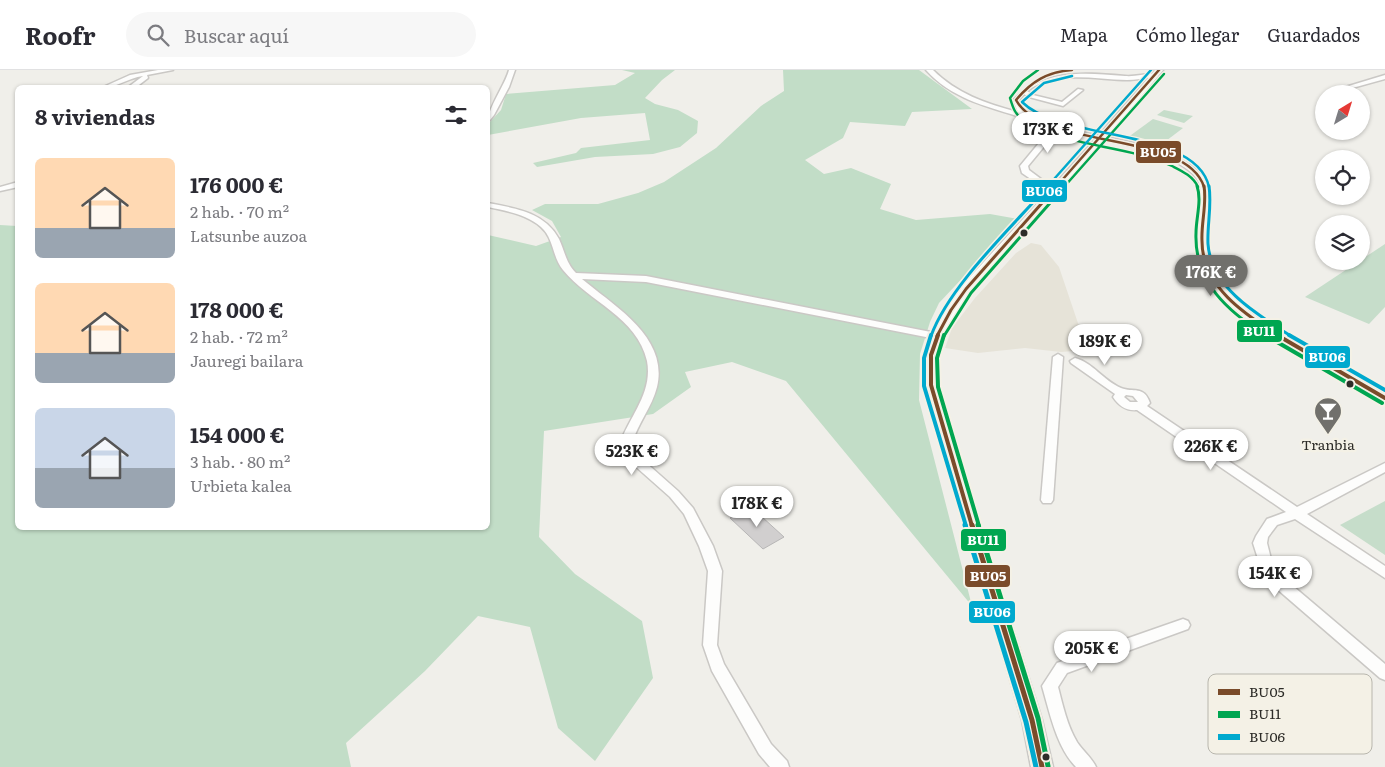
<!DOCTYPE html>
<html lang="es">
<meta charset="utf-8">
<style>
body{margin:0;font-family:Literata,serif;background:#f7f7f7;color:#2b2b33;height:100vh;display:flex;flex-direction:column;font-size:19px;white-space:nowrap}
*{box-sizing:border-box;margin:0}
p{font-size:16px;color:#7c7c81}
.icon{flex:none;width:28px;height:28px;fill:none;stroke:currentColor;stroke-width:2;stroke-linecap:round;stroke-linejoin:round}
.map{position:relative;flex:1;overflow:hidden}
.side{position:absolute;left:15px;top:15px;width:475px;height:445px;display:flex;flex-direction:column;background:#fff;border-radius:8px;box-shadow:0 1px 4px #0004}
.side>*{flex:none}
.needle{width:32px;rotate:38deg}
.tools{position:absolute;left:1315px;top:15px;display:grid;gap:10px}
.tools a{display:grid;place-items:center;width:55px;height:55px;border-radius:50%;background:#fff;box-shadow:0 1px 4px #0004;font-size:25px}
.price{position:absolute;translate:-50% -42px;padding:0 11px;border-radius:18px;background:#fff;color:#222;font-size:16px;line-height:32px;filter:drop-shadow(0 1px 2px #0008)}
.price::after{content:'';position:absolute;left:50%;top:30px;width:15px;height:11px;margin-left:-8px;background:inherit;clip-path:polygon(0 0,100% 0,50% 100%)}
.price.active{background:#71706c;color:#fff}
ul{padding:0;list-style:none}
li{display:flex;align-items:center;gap:15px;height:125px;padding:0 20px}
li span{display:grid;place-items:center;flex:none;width:140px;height:100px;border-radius:8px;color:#555}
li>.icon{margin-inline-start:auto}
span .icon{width:60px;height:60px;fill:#fffc;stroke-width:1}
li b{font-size:21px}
h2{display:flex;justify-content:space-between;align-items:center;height:60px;padding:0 20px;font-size:21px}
header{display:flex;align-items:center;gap:30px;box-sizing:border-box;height:70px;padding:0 25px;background:#fff;border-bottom:1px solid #e1e1e2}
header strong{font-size:24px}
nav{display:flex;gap:28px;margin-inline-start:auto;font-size:18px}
.search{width:350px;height:45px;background:#f7f7f7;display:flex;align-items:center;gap:12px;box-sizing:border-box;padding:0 18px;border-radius:28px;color:#7c7c81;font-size:19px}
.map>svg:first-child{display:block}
.built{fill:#e6e3d8}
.green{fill:#c6ddca}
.forest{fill:#c2ddc7}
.building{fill:#d1cfcf;stroke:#b7b6b6}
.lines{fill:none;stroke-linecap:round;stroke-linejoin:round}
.minor-casing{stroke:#cac8c5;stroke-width:3}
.secondary-casing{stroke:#cac8c5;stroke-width:3}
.minor{fill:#fdfdfc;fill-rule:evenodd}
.secondary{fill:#fdfdfc;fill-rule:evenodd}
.secondary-bridge-casing{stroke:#cac8c5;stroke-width:11;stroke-linecap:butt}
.secondary-bridge{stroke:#fdfdfc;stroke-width:9}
.bus-1-far3-casing{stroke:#f4f1e6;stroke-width:5}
.bus-1-far2-casing{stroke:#f4f1e6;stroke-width:6}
.bus-1-far1-casing{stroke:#f4f1e6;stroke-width:8}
.bus-1-casing{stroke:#f4f1e6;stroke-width:9}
.bus-2-far3-casing{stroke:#f4f1e6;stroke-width:5}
.bus-2-far2-casing{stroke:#f4f1e6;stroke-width:6}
.bus-2-far1-casing{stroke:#f4f1e6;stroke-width:8}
.bus-2-casing{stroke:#f4f1e6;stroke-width:9}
.bus-3-far3-casing{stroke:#f4f1e6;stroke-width:5}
.bus-3-far2-casing{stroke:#f4f1e6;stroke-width:6}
.bus-3-far1-casing{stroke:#f4f1e6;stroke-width:8}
.bus-3-casing{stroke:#f4f1e6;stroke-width:9}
.bus-1-far3{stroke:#7a4b2a;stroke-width:2.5}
.bus-1-far2{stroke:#7a4b2a;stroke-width:3}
.bus-1-far1{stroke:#7a4b2a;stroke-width:4}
.bus-1{stroke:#7a4b2a;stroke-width:5}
.bus-2-far3{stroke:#00a651;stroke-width:2.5}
.bus-2-far2{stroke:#00a651;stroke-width:3}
.bus-2-far1{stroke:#00a651;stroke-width:4}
.bus-2{stroke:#00a651;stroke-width:5}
.bus-3-far3{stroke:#00a9ce;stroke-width:2.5}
.bus-3-far2{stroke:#00a9ce;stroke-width:3}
.bus-3-far1{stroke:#00a9ce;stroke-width:4}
.bus-3{stroke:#00a9ce;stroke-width:5}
.bus-dot{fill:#2d2c28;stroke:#f4f1e6;stroke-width:2}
.labels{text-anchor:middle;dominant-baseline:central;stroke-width:4.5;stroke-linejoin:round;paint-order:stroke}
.poi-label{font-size:14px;fill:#2d2c28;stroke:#f4f1e6}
.key{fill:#f4f1e6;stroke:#b8b6ad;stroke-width:1}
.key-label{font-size:14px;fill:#2d2c28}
.line-badge{stroke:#f4f1e6;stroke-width:2}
.badge-label{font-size:14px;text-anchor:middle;font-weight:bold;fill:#fff}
</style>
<header>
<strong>Roofr</strong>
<div class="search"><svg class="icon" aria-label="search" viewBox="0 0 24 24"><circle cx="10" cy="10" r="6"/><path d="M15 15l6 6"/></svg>Buscar aquí</div>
<nav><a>Mapa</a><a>Cómo llegar</a><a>Guardados</a></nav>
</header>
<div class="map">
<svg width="1385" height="697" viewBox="0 0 1385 697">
<rect width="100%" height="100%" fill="#f0efea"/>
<!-- built -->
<polygon class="built" points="1031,173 1041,175 1059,197 1083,268 1083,275 1073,281 1061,282 1025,278 978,283 945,278 952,258 975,228 1016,183"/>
<!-- green -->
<g class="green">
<polygon points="1164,40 1193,46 1184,53 1157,45"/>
<polygon points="1153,49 1183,58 1158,77 1127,68"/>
<polygon points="1385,174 1385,237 1369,254 1305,227"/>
<polygon points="1385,431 1385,485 1340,455"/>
</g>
<!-- forest -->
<g class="forest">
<polygon points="622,0 675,0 662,10 645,28 655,34 678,40 698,51 697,63 680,77 653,84 595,87 537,97 533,93 576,83 581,78 650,70 645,43 581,48 488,65 488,54 501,40 506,24 615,15 635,3"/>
<polygon points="783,0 919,0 972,39 912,42 905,56 850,52 843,68 805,90 824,104 851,98 891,114 880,139 916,150 990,144 1018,149 939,233 930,252 920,284 919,330 972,536 786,311 732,292 685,302 691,317 653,344 544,361 539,467 575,504 642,551 653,608 595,691 558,658 530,557 478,546 425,601 346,673 351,697 0,697 0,155 17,156 18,458 488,458 488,165 536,176 561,167 552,151 532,140 545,134 598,134 638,123 664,112 716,78 761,36 784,21"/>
</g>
<!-- building -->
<polygon class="building" points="750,436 784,467 763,479 730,448"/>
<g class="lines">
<!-- minor casing -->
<g class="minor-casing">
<g id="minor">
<path d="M158,0H173L147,5L148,8L135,18H127L143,6C128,8 116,18 101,18L130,5Z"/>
<path d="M509,0H515L509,17L494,45L490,50L488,51C488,38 505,15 509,0Z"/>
<path d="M926,0H933C956,23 986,34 1018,42L1013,30C1047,0 1077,2 1125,6C1136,7 1146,3 1156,4L1157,5L1154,7C1145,8 1135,10 1127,10C1091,9 1055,0 1027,21L1033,25L1062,32L1078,19L1083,20L1063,36L1029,27L1024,24L1019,30C1020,36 1022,39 1026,43C1053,61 1117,67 1150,77C1164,82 1179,88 1191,96C1198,100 1206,108 1208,116C1210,122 1208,129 1208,135C1207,158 1201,185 1215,205C1250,258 1333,289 1385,323V332C1372,328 1355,313 1343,306C1301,282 1219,244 1201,196C1194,177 1198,156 1200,136C1200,130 1202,123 1200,117C1200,112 1196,108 1193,104C1162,75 1090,69 1050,57L1047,63V73L1028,96L1029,100L1045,112L1038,114L1022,103L1020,96L1039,73V63L1044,55C1003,39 957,35 926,0Z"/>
<polygon points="1385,5 1385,9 1345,20 1342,18"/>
<polygon points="18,112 18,117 0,121 0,117"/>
<path d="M488,133C514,138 545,142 559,169C565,182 566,193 576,203L646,206L936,263L941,266L936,269L646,212L582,209C614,236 669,267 657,317C652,337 638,353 632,373L643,390L678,421L693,438L713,476L722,501L717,575L724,594L771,674L787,691L789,697H770L759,684L712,601L703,575L708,501L699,476L684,444L670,427L635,396L620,373C630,346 653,322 647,291C637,247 589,232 563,200C552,187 554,168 541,157C526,144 506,141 488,137Z"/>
<polygon points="1058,284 1063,287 1053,430 1051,433 1043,433 1041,430 1053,287"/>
<path d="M1075,288C1092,292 1104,311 1121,318C1133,323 1144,315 1150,333L1147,336L1297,437L1385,393V402L1307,444L1385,496V508L1295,449L1277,455L1268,467L1267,473L1271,489L1287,511L1385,594V610L1380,608L1277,519L1260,495L1253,473L1256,466L1267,449L1286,442L1137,340C1126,341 1119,336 1113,327L1115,324L1071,293L1070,291ZM1126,325L1133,326L1138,332H1130L1124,327Z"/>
<path d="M1183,549L1188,551L1190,555L1188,559L1067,603L1058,617C1063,636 1067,655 1077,672C1083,681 1092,688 1096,697H1076C1056,676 1050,643 1042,616L1057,593Z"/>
</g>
</g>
<!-- secondary casing -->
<g class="secondary-casing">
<g id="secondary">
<polygon points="1155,0 1163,0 1108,66 1102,66 1102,62"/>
<path d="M1094,71L1102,73L963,232C946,256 933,284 938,315C939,325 943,335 945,345L1042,650L1053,697H1031L1022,650L931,345L923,315V298L927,273L938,250L962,216Z"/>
</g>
</g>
<!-- minor -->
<use href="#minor" class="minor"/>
<!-- secondary -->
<use href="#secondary" class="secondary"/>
<!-- secondary-bridge casing -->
<g class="secondary-bridge-casing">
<polyline id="secondary-bridge" points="1097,73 1105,64"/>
</g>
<!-- secondary-bridge -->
<use href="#secondary-bridge" class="secondary-bridge"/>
<!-- bus-1-far3 casing -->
<g class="bus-1-far3-casing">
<g id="bus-1-far3">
<path d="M1072,0C1047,2 1032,11 1016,30C1045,81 1186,60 1204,117"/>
<polyline points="1056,117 1159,0"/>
</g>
</g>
<!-- bus-1-far2 casing -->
<g class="bus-1-far2-casing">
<g id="bus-1-far2">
<path d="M1204,116C1207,134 1201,153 1202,171C1202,216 1244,244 1279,266"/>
<polyline points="937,266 951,240 966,219 1057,116"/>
</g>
</g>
<!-- bus-1-far1 casing -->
<g class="bus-1-far1-casing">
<g id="bus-1-far1">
<polyline points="938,265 931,285 931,315 972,456"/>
<polyline points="1277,265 1385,328"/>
</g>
</g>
<!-- bus-1 casing -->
<g class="bus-1-casing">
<polyline id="bus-1" points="972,455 1032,650 1042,697"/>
</g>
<!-- bus-2-far3 casing -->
<g class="bus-2-far3-casing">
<g id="bus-2-far3">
<path d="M1038,0L1023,11L1010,28C1013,38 1015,44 1023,50C1058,76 1129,75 1172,96C1182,101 1193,106 1198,117"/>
<polyline points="1064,117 1164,4"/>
</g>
</g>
<!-- bus-2-far2 casing -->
<g class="bus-2-far2-casing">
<g id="bus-2-far2">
<path d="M1197,116C1202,130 1196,148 1196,163C1194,212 1228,242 1267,266"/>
<polyline points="944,266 971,223 1065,116"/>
</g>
</g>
<!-- bus-2-far1 casing -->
<g class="bus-2-far1-casing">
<g id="bus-2-far1">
<polyline points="944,265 937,288 938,317 979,456"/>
<polyline points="1265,265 1382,333"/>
</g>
</g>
<!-- bus-2 casing -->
<g class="bus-2-casing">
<polyline id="bus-2" points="978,455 1038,648 1048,696"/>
</g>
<!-- bus-3-far3 casing -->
<g class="bus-3-far3-casing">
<g id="bus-3-far3">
<path d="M1072,6L1044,13L1022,32C1062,72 1196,57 1209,117"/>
<polyline points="1047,117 1151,0"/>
</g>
</g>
<!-- bus-3-far2 casing -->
<g class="bus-3-far2-casing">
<g id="bus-3-far2">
<path d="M1209,116C1212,136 1207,155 1208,174C1211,218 1258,245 1291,266"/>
<path d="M931,266C949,216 1012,157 1048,116"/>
</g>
</g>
<!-- bus-3-far1 casing -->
<g class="bus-3-far1-casing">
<g id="bus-3-far1">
<polyline points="931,265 924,288 924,316 966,456"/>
<polyline points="1289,265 1385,320"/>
</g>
</g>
<!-- bus-3 casing -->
<g class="bus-3-casing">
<polyline id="bus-3" points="965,455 1026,652 1036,697"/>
</g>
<!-- bus-1-far3 -->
<use href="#bus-1-far3" class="bus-1-far3"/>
<!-- bus-1-far2 -->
<use href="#bus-1-far2" class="bus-1-far2"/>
<!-- bus-1-far1 -->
<use href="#bus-1-far1" class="bus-1-far1"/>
<!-- bus-1 -->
<use href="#bus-1" class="bus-1"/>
<!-- bus-2-far3 -->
<use href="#bus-2-far3" class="bus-2-far3"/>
<!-- bus-2-far2 -->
<use href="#bus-2-far2" class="bus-2-far2"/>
<!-- bus-2-far1 -->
<use href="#bus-2-far1" class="bus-2-far1"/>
<!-- bus-2 -->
<use href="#bus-2" class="bus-2"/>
<!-- bus-3-far3 -->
<use href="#bus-3-far3" class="bus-3-far3"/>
<!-- bus-3-far2 -->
<use href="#bus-3-far2" class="bus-3-far2"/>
<!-- bus-3-far1 -->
<use href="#bus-3-far1" class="bus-3-far1"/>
<!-- bus-3 -->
<use href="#bus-3" class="bus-3"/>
</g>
<!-- icons -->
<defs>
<g id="bar-pin" transform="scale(1.4375)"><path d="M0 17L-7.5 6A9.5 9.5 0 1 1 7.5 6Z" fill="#71706c" stroke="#f4f1e6"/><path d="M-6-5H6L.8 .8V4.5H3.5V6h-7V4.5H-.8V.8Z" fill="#fff"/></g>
</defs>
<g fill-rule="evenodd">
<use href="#bar-pin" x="1328" y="341"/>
</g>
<!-- markers -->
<g class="bus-dot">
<circle cx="1024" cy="163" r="4.5"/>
<circle cx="1350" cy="314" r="4.5"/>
<circle cx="1046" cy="687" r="4.5"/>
</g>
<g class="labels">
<!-- poi labels -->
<g class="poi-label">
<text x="1328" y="374">Tranbia</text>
</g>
</g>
<!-- legend -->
<rect x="1208" y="604" width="164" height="80" rx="8" class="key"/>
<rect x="1218" y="619" width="22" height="6" fill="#7a4b2a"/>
<rect x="1218" y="641" width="22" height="7" fill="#00a651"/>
<rect x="1218" y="664" width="22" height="6" fill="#00a9ce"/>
<g class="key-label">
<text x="1249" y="627">BU05</text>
<text x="1249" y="649">BU11</text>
<text x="1249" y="672">BU06</text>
</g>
<g class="line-badge">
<rect x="1135" y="70" width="47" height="24" rx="5" fill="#7a4b2a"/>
<rect x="1021" y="109" width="47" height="24" rx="5" fill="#00a9ce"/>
<rect x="1236" y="249" width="47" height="24" rx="5" fill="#00a651"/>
<rect x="1304" y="275" width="47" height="24" rx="5" fill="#00a9ce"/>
<rect x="960" y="458" width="47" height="24" rx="5" fill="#00a651"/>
<rect x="964" y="494" width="47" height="24" rx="5" fill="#7a4b2a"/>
<rect x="968" y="530" width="48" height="24" rx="5" fill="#00a9ce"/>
</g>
<g class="badge-label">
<text x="1158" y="87">BU05</text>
<text x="1044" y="126">BU06</text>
<text x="1259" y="266">BU11</text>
<text x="1327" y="292">BU06</text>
<text x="983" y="475">BU11</text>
<text x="988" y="511">BU05</text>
<text x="992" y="547">BU06</text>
</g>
</svg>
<div class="tools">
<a><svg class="needle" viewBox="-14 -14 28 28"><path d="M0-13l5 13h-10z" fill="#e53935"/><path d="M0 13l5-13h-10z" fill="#7c7c81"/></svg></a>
<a><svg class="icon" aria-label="locate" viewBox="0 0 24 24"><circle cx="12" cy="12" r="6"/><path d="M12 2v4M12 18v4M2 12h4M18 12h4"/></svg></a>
<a><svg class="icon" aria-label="layers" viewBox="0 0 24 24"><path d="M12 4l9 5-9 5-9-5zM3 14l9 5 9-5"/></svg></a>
</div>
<b class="price" style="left:1048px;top:84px">173K €</b>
<b class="price active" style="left:1211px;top:227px">176K €</b>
<b class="price" style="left:1105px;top:296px">189K €</b>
<b class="price" style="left:1211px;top:401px">226K €</b>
<b class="price" style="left:632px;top:406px">523K €</b>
<b class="price" style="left:757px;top:458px">178K €</b>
<b class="price" style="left:1275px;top:528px">154K €</b>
<b class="price" style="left:1092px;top:603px">205K €</b>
<section class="side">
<h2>8 viviendas<svg class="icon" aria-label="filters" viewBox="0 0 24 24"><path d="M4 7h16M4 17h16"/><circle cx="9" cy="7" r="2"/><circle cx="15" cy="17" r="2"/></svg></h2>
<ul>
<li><span style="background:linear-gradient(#ffd9b3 70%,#9aa5b1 0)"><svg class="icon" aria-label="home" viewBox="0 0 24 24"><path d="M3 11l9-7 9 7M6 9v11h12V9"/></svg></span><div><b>176 000 €</b><p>2 hab. · 70 m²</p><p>Latsunbe auzoa</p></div></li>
<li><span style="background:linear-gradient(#ffd9b3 70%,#9aa5b1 0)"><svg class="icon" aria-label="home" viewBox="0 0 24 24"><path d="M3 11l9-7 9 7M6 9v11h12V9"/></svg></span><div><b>178 000 €</b><p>2 hab. · 72 m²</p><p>Jauregi bailara</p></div></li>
<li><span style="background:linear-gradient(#c9d6e8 60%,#9aa5b1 0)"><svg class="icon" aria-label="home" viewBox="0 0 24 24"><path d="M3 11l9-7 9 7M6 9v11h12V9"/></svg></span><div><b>154 000 €</b><p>3 hab. · 80 m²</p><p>Urbieta kalea</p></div></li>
</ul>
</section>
</div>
